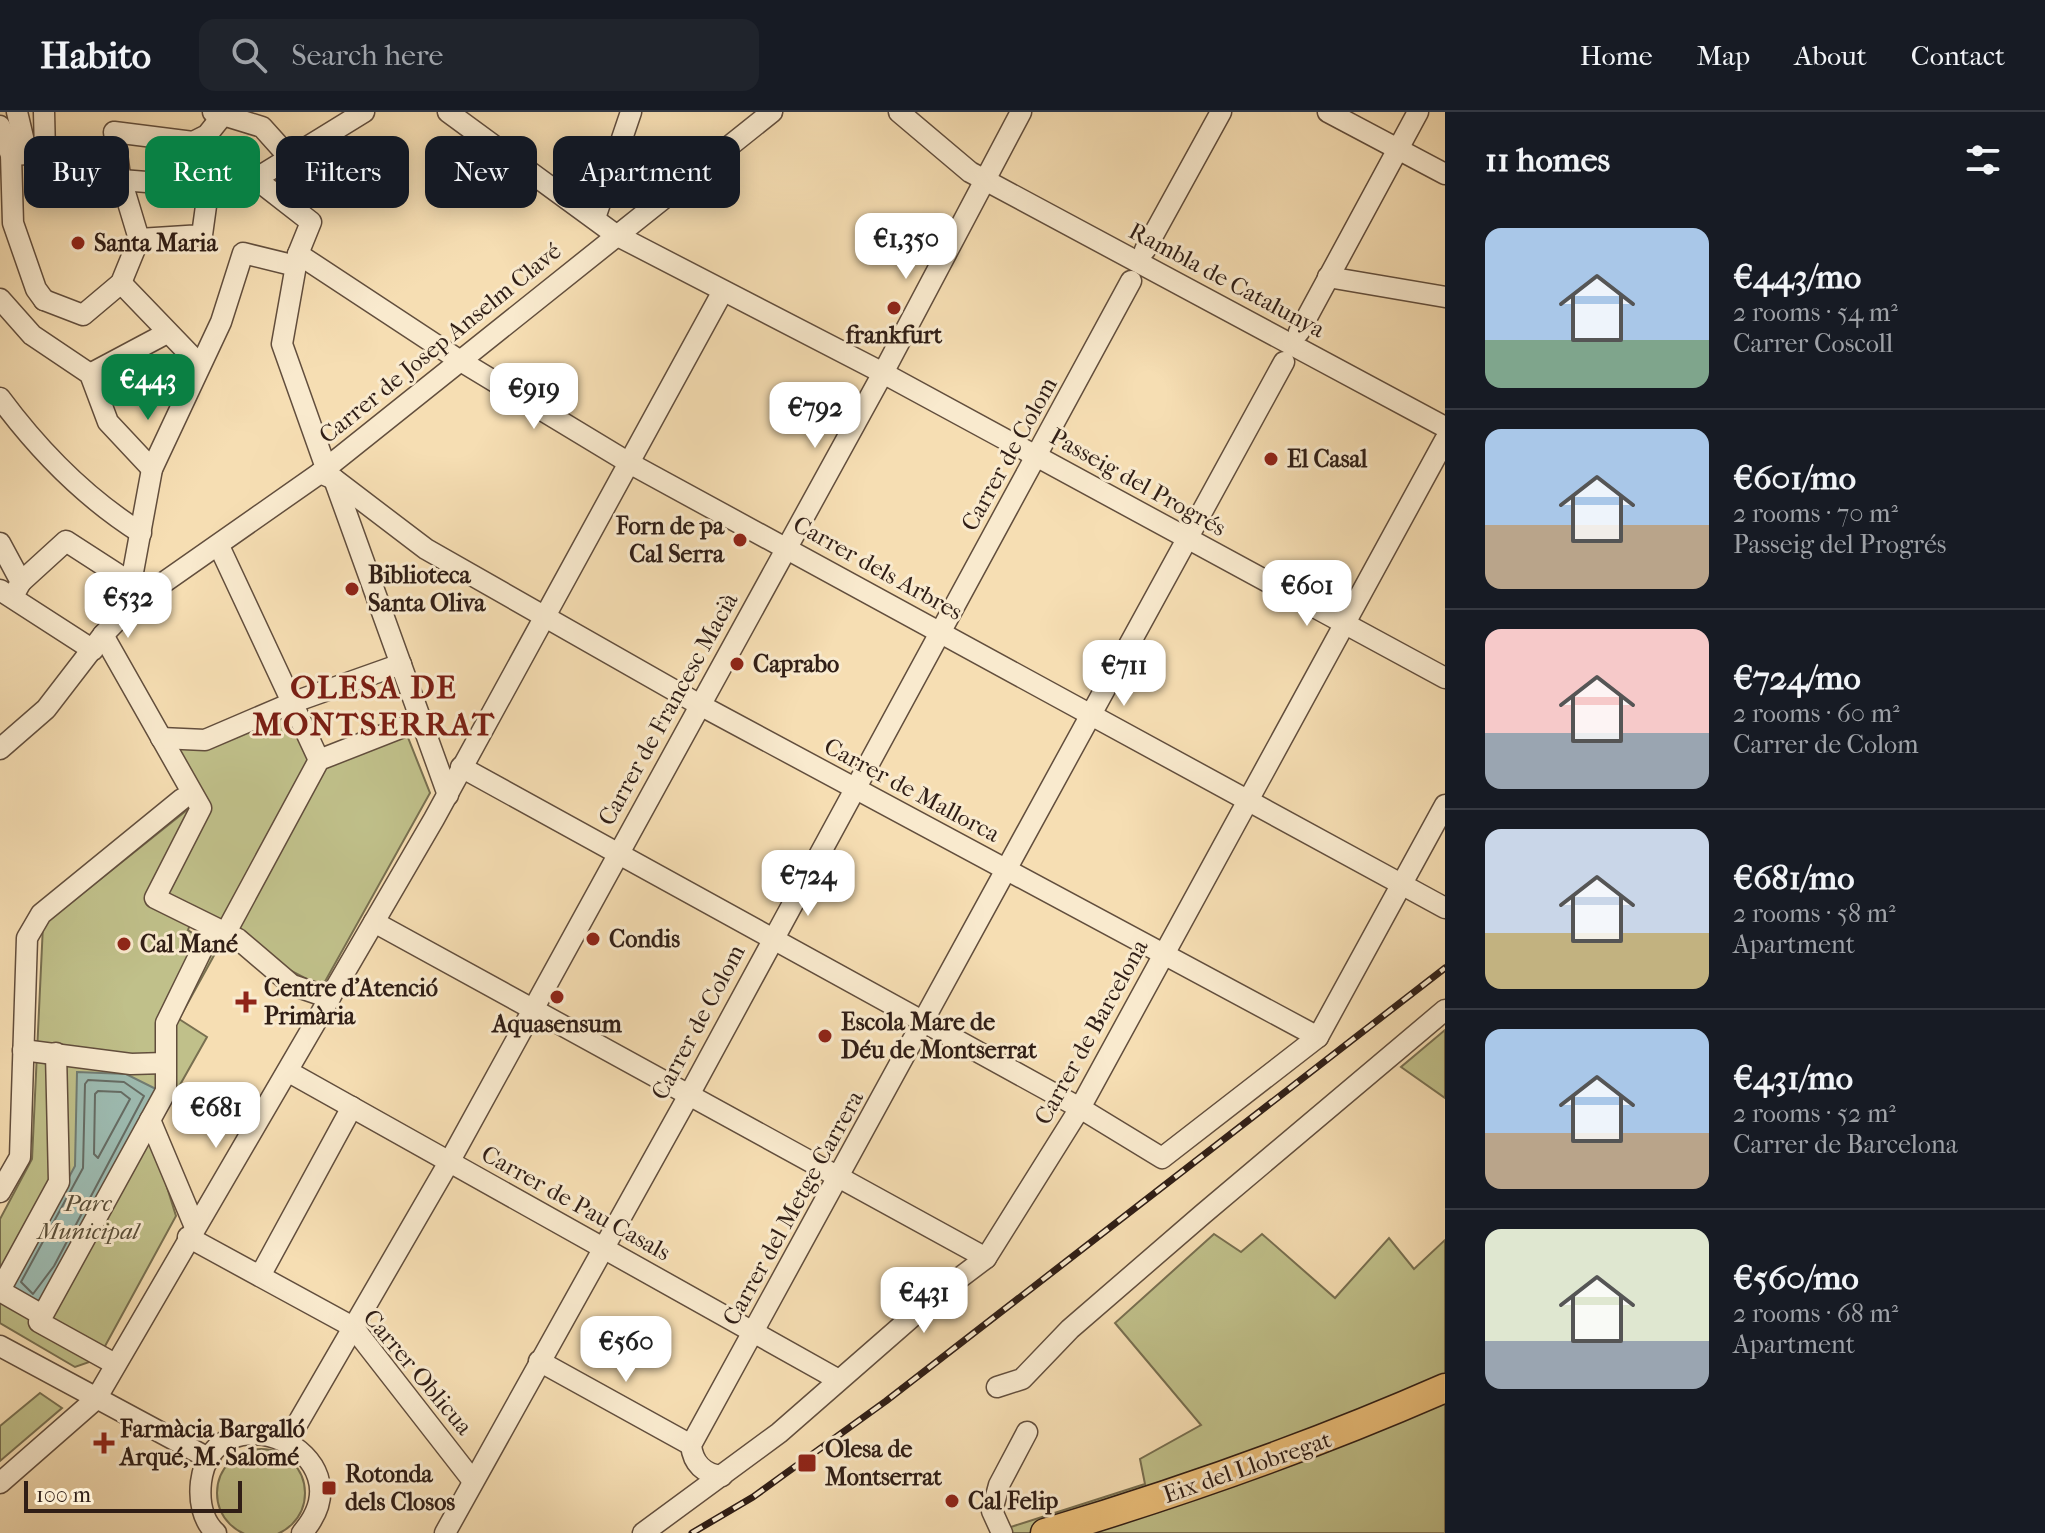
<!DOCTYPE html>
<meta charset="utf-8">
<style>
body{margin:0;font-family:"IM FELL French Canon",serif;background:#20242c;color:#f1f3f6;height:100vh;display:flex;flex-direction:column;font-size:30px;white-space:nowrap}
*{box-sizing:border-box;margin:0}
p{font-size:26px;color:#9ea1a6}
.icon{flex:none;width:44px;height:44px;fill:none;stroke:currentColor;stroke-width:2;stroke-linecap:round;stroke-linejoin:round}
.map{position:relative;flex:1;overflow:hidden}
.sheet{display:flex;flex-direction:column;background:#171b24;width:600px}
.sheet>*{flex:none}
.guide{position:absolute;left:24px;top:24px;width:760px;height:72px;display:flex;gap:16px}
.scale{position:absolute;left:24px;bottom:20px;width:218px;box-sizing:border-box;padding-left:8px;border:4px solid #301e16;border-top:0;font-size:22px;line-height:28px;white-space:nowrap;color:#301e16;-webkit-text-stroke:6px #f9eace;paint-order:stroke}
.price{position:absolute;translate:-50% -68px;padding:0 18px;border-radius:16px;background:#fff;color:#222;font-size:26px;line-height:52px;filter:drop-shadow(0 2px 4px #0008)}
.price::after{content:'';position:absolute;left:50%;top:48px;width:24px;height:18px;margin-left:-12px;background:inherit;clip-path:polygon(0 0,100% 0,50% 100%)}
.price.on{background:#0b8043;color:#fff}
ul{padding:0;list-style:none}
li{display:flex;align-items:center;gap:24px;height:200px;padding:0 40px}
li+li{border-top:2px solid #363941}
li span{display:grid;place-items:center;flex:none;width:224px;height:160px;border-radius:16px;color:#555}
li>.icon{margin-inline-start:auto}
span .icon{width:96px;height:96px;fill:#fffc;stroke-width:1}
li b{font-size:34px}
h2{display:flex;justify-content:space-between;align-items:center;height:96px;padding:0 40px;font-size:34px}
.pill{padding:0 28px;border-radius:16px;background:#171b24;box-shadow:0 4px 20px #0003;font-size:28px;line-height:72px}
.pill.on{background:#0b8043;color:#fff}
header{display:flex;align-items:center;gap:48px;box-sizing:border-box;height:112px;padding:0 40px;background:#171b24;border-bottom:2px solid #363941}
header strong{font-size:38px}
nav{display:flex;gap:44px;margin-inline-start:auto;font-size:28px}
.search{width:560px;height:72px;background:#20242c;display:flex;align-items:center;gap:20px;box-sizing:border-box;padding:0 28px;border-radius:16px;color:#9ea1a6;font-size:30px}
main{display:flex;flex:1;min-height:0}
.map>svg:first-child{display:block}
.green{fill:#c0c08a;stroke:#786f50;stroke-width:2}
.water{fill:#9dbbb1;stroke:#717c73;stroke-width:2}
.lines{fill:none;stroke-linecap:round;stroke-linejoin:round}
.shore{stroke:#666c64;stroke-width:2}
.minor-casing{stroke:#624e3d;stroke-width:23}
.highway-casing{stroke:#301e16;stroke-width:31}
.minor{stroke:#f9eace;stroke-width:20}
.highway{stroke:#ebbf7a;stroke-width:28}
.rail-casing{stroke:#301e16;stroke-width:7}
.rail{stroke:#f9eace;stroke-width:4;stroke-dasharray:12;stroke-linecap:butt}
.poi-dot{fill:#8f2418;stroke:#f9eace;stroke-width:3}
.labels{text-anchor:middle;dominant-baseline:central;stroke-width:6;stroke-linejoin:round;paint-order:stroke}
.poi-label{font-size:24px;font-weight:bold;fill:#301e16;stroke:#f9eace;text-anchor:start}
.street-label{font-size:24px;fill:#301e16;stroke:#f9eace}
.park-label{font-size:24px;font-style:italic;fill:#5b4f39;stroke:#f9eace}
.district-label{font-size:32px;font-weight:bold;letter-spacing:2px;fill:#7a1f14;stroke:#f9eace}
</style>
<header>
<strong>Habito</strong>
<div class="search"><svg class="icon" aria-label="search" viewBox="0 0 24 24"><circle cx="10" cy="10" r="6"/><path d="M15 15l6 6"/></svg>Search here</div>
<nav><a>Home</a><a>Map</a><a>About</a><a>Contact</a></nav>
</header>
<main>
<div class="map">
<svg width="1445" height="1421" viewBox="0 0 1445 1421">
<rect width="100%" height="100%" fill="#f6deb3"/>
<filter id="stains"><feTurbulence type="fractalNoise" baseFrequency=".0025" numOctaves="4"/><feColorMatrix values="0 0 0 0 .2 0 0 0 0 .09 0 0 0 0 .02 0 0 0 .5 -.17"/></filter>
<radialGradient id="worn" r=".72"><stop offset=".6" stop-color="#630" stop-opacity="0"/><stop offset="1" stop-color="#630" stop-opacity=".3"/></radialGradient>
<!-- green -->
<g class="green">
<polygon points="288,599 311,651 403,613 430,681 322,875 192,807 188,818 217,838 179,907 207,925 151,1024 176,1104 98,1247 75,1255 0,1211 0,1107 32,1047 43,813 192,694 156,630"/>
<polygon points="1445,918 1445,986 1401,955"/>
<polygon points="1214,1122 1241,1140 1262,1122 1335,1186 1389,1126 1414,1157 1445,1128 1445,1421 992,1421 1145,1372 1140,1347 1201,1313 1115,1211"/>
<polygon points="40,1281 62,1296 0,1349 0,1314"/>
<circle cx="261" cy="1381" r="44"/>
</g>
<!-- water -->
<polygon class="water" points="77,960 126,962 156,977 38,1195 9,1176 75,1054"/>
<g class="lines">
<!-- shore -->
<g class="shore">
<polygon points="88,968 124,970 144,984 54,1154 33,1182 21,1170 83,1056 85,972"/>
<polygon points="98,979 121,980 130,987 98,1046 94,1042 95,982"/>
</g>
<!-- minor casing -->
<g class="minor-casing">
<g id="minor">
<polyline points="17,0 27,42"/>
<polyline points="44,0 45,41"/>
<polyline points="213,0 262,15 289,45"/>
<polyline points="448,0 616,123 883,261 1445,566"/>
<polyline points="899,0 970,60 1445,315"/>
<polyline points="1328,0 1445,62"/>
<polyline points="0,14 11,43 13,111 36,177 44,188"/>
<polyline points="193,30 198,74"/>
<polyline points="11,43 115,37"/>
<polyline points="121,68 198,74 244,69"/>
<polyline points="257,68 311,110 298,142 282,232 326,356"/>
<polyline points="252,69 364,0"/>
<polyline points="595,106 631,0"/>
<polyline points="139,127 120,64 114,20 193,30 207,23 223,3"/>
<polyline points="139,127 202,123 206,94"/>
<polyline points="1145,138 1221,0"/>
<polyline points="298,142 459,248 631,352 1445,796"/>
<polyline points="1328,165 1445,185"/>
<polyline points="121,171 200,253"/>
<polyline points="0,187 32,223 90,262 108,310 152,357"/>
<polyline points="44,188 83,203 121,171 139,127"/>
<polyline points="1299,220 1418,0"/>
<polyline points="90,262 167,221"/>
<path d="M0,286C40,340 84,385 141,421"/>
<polyline points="320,361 334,367 426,437 700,593 1318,925"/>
<polyline points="334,367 448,683"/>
<polyline points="0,431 21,470 16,479"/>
<polyline points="219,434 319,648"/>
<polyline points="21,470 66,429 131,471"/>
<polyline points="0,478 93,538"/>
<polyline points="133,492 131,471 152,357 221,210 243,141 296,154"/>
<polyline points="103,523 201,696 155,786 238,827 292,873 330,886"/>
<polyline points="161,626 205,628 294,590 401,552"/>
<polyline points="0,637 46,597 103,523 133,492 320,361 772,0"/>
<polyline points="461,655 1080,996 1162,1046 1318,925 1445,693"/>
<polyline points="374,810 986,1146"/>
<polyline points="225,822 319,648 421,608"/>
<polyline points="23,938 131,952 165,951"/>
<polyline points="289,960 837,1267"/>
<polyline points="150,1008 195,1115"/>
<polyline points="0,1080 20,1045 27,826 41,802 182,687"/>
<polyline points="188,1125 353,1215 473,1369"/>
<polyline points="260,1164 352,995"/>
<polyline points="0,1178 59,1070 56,941"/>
<polyline points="0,1179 42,1203"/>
<polyline points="0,1234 210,1347"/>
<polyline points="539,1249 691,1333"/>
<polyline points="115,1252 39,1210 166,979 166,911 212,817"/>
<polyline points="997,1275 1022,1267 1070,1217 1203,1102 1445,898"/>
<polyline points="288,1328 452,1045 883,261 1021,0"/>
<path d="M722,1364C704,1362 693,1352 691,1333L1284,250"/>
<polyline points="0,1371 96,1287 434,707 723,179"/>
<path d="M216,1421C202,1408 199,1388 201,1370C213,1274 373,1339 302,1421"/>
<polyline points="445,1421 689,983 1131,169"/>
<polyline points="643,1421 779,1321 937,1183 986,1146 1080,996 1445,328"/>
<polyline points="1002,1421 992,1399 999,1373 1027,1320"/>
</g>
</g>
<!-- highway casing -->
<g class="highway-casing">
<path id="highway" d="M1045,1421C1182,1380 1315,1333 1445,1276"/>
</g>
<!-- minor -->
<use href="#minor" class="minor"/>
<!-- highway -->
<use href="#highway" class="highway"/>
<!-- rail casing -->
<g class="rail-casing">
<polyline id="rail" points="692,1421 753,1385 886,1289 1445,856"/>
</g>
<!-- rail -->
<use href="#rail" class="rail"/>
</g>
<!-- markers -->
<g class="poi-dot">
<circle cx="78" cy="131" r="8"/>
<circle cx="894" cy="196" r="8"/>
<circle cx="1271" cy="347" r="8"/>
<circle cx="740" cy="428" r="8"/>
<circle cx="352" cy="477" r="8"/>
<circle cx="737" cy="552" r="8"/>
<circle cx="593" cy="827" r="8"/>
<circle cx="124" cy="832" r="8"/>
<circle cx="557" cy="885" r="8"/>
<path d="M242 878h8v8h8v8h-8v8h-8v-8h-8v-8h8z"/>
<circle cx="825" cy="924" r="8"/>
<path d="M100 1319h8v8h8v8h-8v8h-8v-8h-8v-8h8z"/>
<rect x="797" y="1341" width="20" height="20" rx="4"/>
<rect x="321" y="1368" width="16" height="16" rx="4"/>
<circle cx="952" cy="1389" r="8"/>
</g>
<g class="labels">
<!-- poi labels -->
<g class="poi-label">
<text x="94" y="131">Santa Maria</text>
<text x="894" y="223" text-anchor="middle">frankfurt</text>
<text x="1287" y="347">El Casal</text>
<text x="724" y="414" text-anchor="end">Forn de pa<tspan x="724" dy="28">Cal Serra</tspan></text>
<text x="368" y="463">Biblioteca<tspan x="368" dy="28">Santa Oliva</tspan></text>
<text x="753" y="552">Caprabo</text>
<text x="609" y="827">Condis</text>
<text x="140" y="832">Cal Mané</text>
<text x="264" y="876">Centre d'Atenció<tspan x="264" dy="28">Primària</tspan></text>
<text x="841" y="910">Escola Mare de<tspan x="841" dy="28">Déu de Montserrat</tspan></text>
<text x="557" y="912" text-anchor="middle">Aquasensum</text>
<text x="120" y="1317">Farmàcia Bargalló<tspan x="120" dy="28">Arqué, M. Salomé</tspan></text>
<text x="825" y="1337">Olesa de<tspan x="825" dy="28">Montserrat</tspan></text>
<text x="345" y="1362">Rotonda<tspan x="345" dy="28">dels Closos</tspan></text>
<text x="968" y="1389">Cal Felip</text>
</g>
<!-- street labels -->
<g class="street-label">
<text transform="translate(1227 168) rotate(28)">Rambla de Catalunya</text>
<text transform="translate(440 231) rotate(-39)">Carrer de Josep Anselm Clavé</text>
<text transform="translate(1009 342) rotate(-61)">Carrer de Colom</text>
<text transform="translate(1138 370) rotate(29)">Passeig del Progrés</text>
<text transform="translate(878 456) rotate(29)">Carrer dels Arbres</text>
<text transform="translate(668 597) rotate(-61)">Carrer de Francesc Macià</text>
<text transform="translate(912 678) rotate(28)">Carrer de Mallorca</text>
<text transform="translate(698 910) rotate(-62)">Carrer de Colom</text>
<text transform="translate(1091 920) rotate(-61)">Carrer de Barcelona</text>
<text transform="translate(576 1091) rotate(29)">Carrer de Pau Casals</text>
<text transform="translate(793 1096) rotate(-61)">Carrer del Metge Carrera</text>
<text transform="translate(418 1260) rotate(50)">Carrer Oblicua</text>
<text transform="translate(1247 1355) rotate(-19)">Eix del Llobregat</text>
</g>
<!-- park labels -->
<g class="park-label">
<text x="88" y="1091">Parc<tspan x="88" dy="28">Municipal</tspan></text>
</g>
<!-- district labels -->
<g class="district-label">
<text x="374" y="575">OLESA DE<tspan x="374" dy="37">MONTSERRAT</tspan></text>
</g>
</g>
<rect width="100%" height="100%" filter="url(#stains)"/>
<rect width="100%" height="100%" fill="url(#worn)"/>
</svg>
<div class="scale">100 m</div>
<b class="price" style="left:906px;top:169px">€1,350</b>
<b class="price on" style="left:148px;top:310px">€443</b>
<b class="price" style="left:534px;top:319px">€919</b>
<b class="price" style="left:815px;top:338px">€792</b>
<b class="price" style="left:1307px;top:516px">€601</b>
<b class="price" style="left:128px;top:528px">€532</b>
<b class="price" style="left:1124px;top:596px">€711</b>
<b class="price" style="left:808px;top:806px">€724</b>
<b class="price" style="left:216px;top:1038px">€681</b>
<b class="price" style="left:924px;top:1223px">€431</b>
<b class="price" style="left:626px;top:1272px">€560</b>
<div class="guide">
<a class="pill">Buy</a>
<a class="pill on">Rent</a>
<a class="pill">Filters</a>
<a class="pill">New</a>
<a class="pill">Apartment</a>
</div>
</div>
<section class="sheet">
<h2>11 homes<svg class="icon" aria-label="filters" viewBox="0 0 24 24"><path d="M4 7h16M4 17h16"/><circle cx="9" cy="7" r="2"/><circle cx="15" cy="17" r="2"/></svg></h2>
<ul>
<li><span style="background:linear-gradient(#a9c7e8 70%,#7fa58c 0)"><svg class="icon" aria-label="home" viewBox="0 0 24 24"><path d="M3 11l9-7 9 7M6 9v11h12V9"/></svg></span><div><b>€443/mo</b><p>2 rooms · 54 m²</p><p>Carrer Coscoll</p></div></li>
<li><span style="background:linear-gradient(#a9c7e8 60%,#b9a48a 0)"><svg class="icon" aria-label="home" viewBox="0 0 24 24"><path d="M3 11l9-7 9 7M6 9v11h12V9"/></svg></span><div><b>€601/mo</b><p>2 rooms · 70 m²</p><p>Passeig del Progrés</p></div></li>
<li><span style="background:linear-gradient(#f6c9c9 65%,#9aa5b1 0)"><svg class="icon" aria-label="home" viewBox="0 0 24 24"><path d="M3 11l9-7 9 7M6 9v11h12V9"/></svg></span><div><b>€724/mo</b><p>2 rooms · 60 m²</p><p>Carrer de Colom</p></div></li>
<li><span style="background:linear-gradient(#c9d6e8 65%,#c2b280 0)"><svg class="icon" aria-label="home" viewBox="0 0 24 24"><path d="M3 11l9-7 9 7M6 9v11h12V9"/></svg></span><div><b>€681/mo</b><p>2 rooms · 58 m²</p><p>Apartment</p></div></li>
<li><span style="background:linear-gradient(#a9c7e8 65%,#b9a48a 0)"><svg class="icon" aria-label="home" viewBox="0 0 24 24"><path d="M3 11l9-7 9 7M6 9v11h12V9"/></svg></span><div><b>€431/mo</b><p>2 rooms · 52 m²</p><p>Carrer de Barcelona</p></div></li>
<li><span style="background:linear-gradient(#dfe7d0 70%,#9aa5b1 0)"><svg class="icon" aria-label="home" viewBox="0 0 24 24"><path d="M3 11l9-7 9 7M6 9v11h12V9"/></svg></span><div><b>€560/mo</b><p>2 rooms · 68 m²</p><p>Apartment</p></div></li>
</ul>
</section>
</main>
